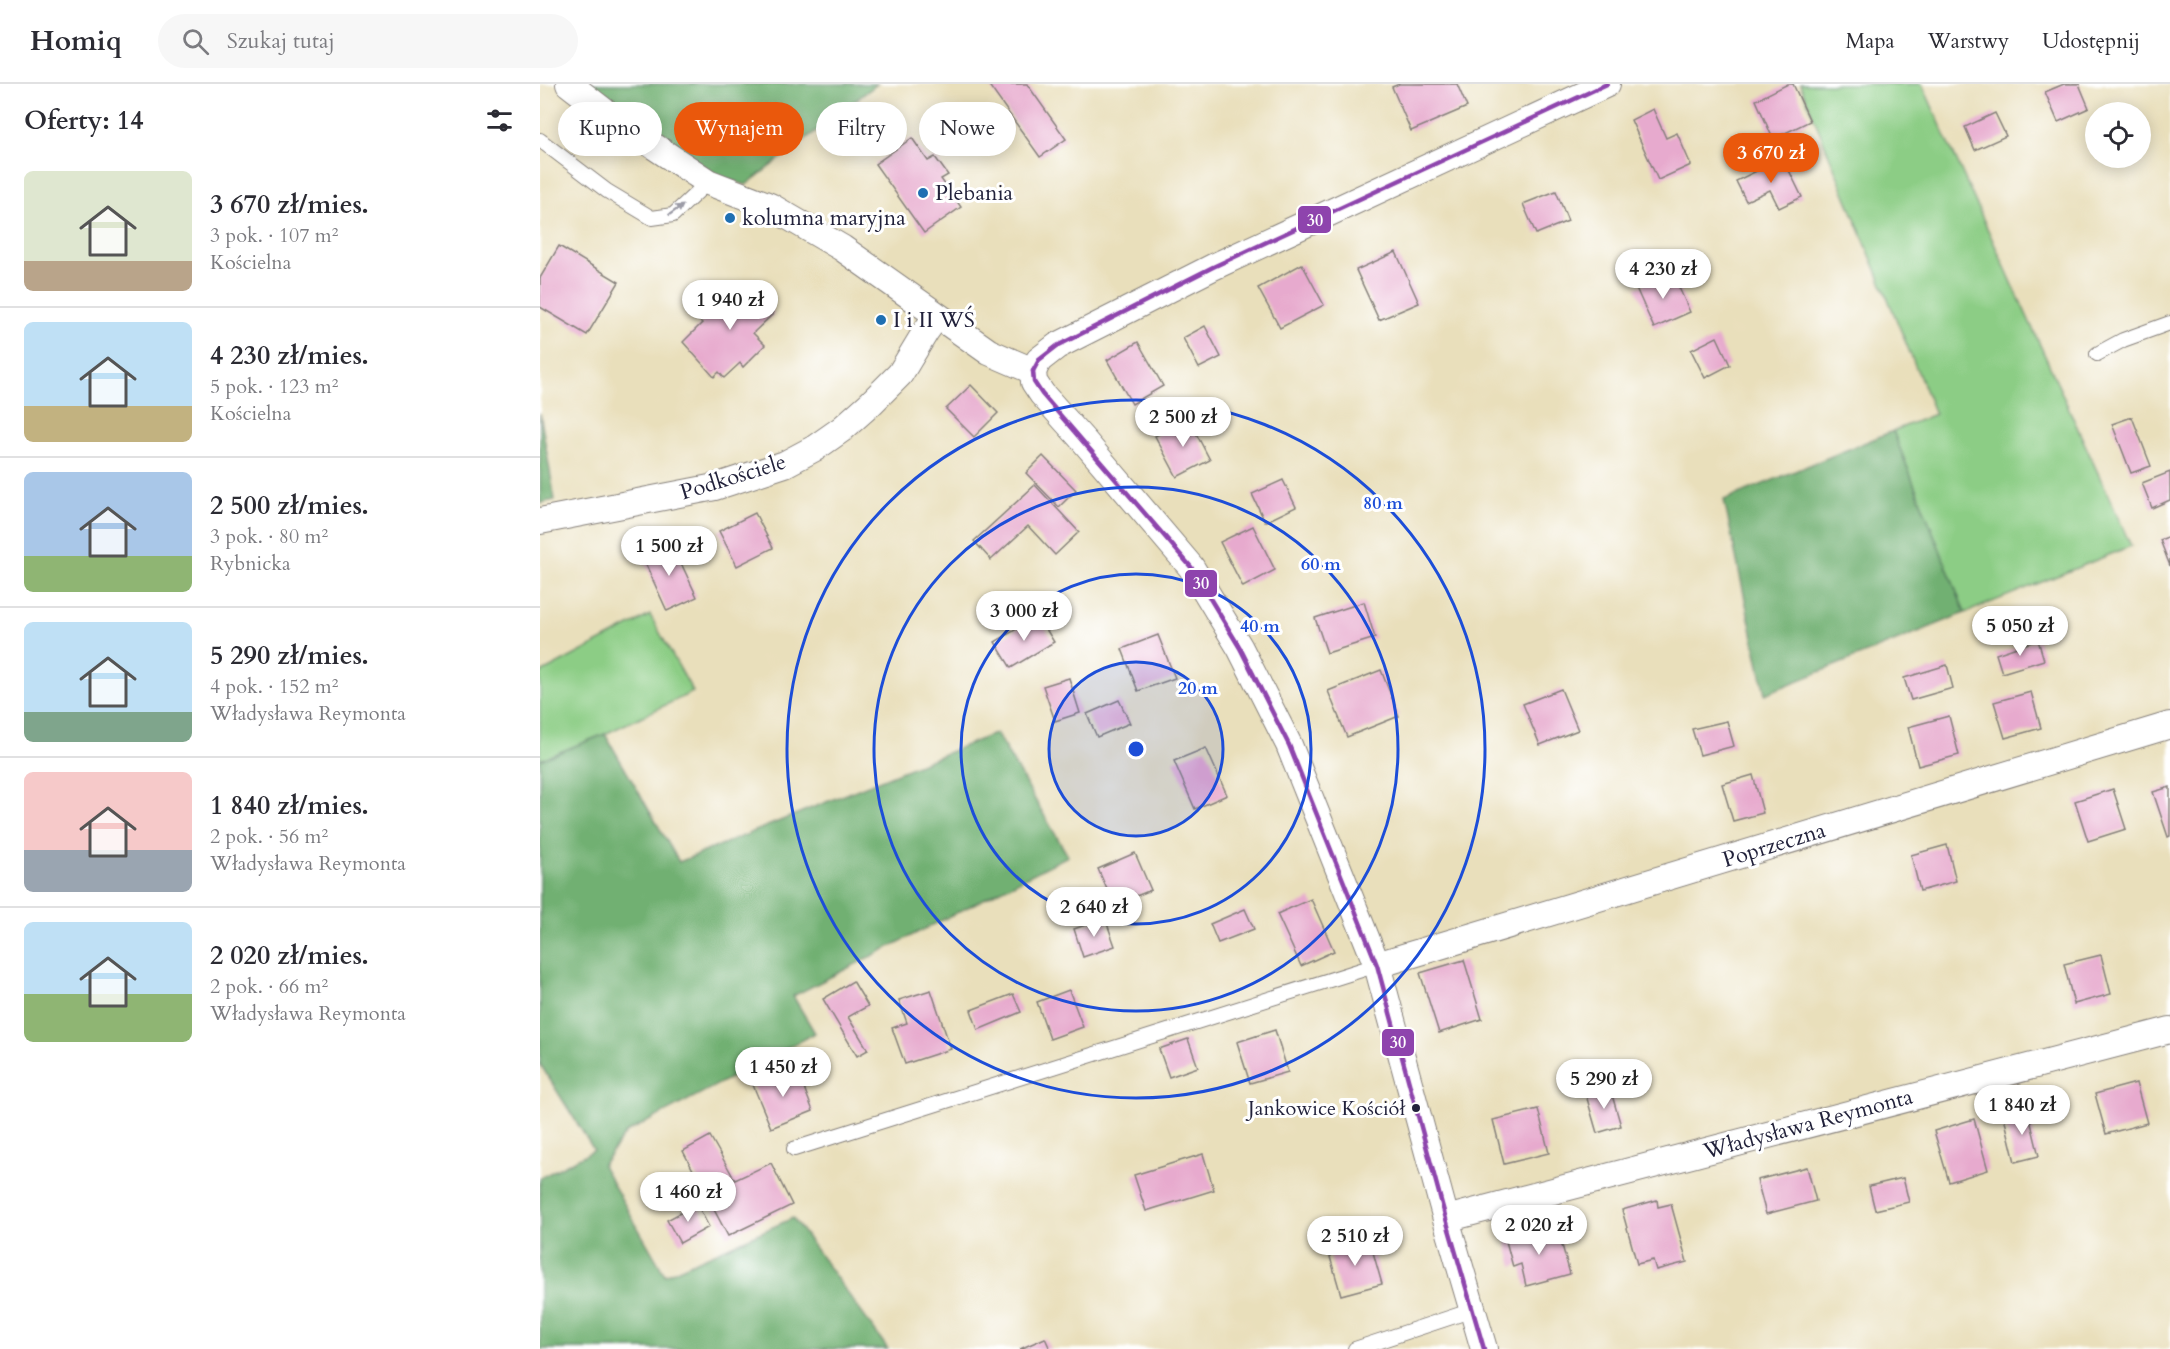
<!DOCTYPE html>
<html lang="pl">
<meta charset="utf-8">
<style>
body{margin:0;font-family:Cardo,serif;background:#f7f7f7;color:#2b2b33;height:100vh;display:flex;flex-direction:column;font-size:22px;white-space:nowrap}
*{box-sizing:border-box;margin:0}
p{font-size:20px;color:#7c7c81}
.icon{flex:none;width:33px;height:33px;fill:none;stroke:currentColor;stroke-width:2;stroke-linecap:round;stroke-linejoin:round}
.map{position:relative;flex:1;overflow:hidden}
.sheet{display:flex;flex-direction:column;background:#fff;width:540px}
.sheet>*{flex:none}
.hud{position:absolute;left:18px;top:18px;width:570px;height:54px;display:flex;gap:12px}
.fabs{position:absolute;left:1545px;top:18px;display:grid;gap:12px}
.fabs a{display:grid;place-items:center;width:66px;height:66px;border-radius:50%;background:#fff;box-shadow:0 3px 15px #0003;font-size:30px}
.price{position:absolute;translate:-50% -51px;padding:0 14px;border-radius:21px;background:#fff;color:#222;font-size:20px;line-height:39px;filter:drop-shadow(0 2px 3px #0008)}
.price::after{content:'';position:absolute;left:50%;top:36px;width:18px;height:14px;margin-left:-9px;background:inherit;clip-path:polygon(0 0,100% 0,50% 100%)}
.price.current{background:#ea580c;color:#fff}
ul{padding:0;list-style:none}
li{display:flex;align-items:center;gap:18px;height:150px;padding:0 24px}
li+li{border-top:2px solid #e1e1e2}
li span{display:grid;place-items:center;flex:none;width:168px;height:120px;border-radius:9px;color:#555}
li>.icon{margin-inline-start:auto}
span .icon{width:72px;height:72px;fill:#fffc;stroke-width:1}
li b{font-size:26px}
h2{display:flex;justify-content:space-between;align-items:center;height:72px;padding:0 24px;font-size:26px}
.chip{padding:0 21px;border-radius:27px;background:#fff;box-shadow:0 3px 15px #0003;font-size:21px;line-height:54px}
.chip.current{background:#ea580c;color:#fff}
header{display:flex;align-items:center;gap:36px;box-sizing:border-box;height:84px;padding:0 30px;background:#fff;border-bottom:2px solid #e1e1e2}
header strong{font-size:28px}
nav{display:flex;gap:33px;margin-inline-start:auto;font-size:21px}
.search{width:420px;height:54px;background:#f7f7f7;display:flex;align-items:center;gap:15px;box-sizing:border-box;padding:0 21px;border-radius:33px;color:#7c7c81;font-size:22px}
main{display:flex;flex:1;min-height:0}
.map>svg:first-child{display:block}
.green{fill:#8ccd85;stroke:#577860;stroke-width:1.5}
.forest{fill:#71b072;stroke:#4a6956;stroke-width:1.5}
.building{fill:#e7aace}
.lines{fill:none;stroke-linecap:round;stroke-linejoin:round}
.lane-casing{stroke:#86807b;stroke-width:16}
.street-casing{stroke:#86807b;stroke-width:28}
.lane{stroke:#fff;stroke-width:14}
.street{stroke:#fff;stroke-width:26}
.bus-1-casing{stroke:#fff;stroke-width:9}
.bus-1{stroke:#8e44ad;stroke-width:4.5}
.oneway{fill:#9c9ca7}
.ring{fill:none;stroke:#1d4ed8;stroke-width:3}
.poi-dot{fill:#1f6fb2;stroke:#fff;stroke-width:2}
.bus-dot{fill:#22223b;stroke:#fff;stroke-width:2}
.labels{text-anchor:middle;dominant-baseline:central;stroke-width:6;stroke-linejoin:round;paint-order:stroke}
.bus-label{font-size:20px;fill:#22223b;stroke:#fff;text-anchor:end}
.poi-label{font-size:22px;fill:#22223b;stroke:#fff;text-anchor:start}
.street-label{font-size:22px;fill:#22223b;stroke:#fff}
.centre{fill:#1d4ed8;stroke:#fff;stroke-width:3}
.ring-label{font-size:18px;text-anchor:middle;font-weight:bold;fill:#1d4ed8;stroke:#fff;stroke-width:6;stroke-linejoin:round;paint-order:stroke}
.line-badge{stroke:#fff;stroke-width:2}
.badge-label{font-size:16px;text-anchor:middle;font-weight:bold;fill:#fff}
</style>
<header>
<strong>Homiq</strong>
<div class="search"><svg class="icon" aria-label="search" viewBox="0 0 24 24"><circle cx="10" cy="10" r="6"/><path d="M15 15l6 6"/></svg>Szukaj tutaj</div>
<nav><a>Mapa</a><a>Warstwy</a><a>Udostępnij</a></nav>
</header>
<main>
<section class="sheet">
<h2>Oferty: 14<svg class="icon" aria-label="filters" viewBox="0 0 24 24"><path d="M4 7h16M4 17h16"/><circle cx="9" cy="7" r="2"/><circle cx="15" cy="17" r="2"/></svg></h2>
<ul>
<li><span style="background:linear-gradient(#dfe7d0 75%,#b9a48a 0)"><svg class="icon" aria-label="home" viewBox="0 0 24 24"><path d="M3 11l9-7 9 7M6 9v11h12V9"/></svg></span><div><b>3 670 zł/mies.</b><p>3 pok. · 107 m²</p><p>Kościelna</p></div></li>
<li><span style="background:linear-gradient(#bfe0f5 70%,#c2b280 0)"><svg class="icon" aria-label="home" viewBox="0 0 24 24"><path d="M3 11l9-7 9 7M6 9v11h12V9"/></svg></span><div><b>4 230 zł/mies.</b><p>5 pok. · 123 m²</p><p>Kościelna</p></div></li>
<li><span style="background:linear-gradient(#a9c7e8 70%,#8fb573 0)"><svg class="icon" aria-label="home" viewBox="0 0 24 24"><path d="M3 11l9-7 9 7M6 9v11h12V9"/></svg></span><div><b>2 500 zł/mies.</b><p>3 pok. · 80 m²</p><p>Rybnicka</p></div></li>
<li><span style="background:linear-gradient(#bfe0f5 75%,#7fa58c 0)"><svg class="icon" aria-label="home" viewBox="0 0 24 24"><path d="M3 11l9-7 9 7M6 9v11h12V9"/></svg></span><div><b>5 290 zł/mies.</b><p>4 pok. · 152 m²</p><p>Władysława Reymonta</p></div></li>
<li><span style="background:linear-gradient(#f6c9c9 65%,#9aa5b1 0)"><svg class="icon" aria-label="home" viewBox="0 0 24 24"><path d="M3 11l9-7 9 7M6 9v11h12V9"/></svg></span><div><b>1 840 zł/mies.</b><p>2 pok. · 56 m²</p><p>Władysława Reymonta</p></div></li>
<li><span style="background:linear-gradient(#bfe0f5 60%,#8fb573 0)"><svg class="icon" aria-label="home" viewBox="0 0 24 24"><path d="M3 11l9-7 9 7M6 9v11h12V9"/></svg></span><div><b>2 020 zł/mies.</b><p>2 pok. · 66 m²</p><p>Władysława Reymonta</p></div></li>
</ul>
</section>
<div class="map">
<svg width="1630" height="1265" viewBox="0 0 1630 1265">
<rect width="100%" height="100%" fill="#fff"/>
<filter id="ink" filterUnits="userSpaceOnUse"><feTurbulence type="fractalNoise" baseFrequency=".0167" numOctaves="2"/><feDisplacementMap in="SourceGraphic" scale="12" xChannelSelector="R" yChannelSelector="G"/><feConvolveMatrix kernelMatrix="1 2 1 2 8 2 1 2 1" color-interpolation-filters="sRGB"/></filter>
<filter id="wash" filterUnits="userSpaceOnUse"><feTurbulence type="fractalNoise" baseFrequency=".008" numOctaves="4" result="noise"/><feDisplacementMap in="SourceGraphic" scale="24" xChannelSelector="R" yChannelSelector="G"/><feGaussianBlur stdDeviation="1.35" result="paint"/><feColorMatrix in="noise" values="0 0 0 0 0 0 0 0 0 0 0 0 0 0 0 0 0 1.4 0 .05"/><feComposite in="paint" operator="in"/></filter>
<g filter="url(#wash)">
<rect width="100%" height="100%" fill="#e9dfbb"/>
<!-- green -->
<g class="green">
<polygon points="1260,0 1382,0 1591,462 1425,529 1353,347 1395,330"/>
<polygon points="110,531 153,608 65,650 0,676 0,588 1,589"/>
</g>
<!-- forest -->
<g class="forest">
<polygon points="44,0 337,0 206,101 172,91"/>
<polygon points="0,329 15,416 0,419"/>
<polygon points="1353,347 1425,529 1225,610 1184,416"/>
<polygon points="456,649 528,772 253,912 275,949 86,1049 62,1081 125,1191 253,1134 348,1265 0,1265 0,1094 54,1066 0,980 0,676 65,650 139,778"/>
</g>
<g id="blocks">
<!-- building -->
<g class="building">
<polygon points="448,0 487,0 526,55 500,73"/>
<polygon points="859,0 917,0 927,23 871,47 852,3"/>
<polygon points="1248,0 1253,0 1270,37 1233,55 1216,16"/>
<polygon points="1524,0 1539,0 1549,24 1518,38 1505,8"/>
<polygon points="1113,25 1126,54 1137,49 1151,81 1118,96 1091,36"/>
<polygon points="1455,29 1466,52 1435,66 1425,43"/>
<polygon points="372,54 388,77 395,73 408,91 401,95 421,123 384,149 335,80"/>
<polygon points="1243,74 1262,113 1239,124 1230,106 1206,117 1196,97"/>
<polygon points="1016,107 1028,137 996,150 983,120"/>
<polygon points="19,162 79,198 47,251 0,223 0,194"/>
<polygon points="856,168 879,219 839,236 816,186"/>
<polygon points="762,180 784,221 740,244 718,204"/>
<polygon points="1132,188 1150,228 1114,244 1096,204"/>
<polygon points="194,198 208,212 210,210 223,210 230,217 233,230 213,249 225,261 203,283 200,279 184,294 179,288 174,293 143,258 162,239 157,235"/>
<polygon points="665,242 681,273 659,284 643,254"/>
<polygon points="1177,253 1190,281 1165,294 1151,266"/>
<polygon points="598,258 623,302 592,320 567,276"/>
<polygon points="431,301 458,329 434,353 406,325"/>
<polygon points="1592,333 1611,382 1591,389 1572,340"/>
<polygon points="648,334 670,376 637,393 615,352"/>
<polygon points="503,372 536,406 519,423 486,389"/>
<polygon points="1630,388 1630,416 1612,424 1602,399"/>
<polygon points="743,396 756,423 725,438 712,410"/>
<polygon points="495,401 539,448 515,471 488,442 451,476 434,457"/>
<polygon points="215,429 233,464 197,482 179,447"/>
<polygon points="713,442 735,486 703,503 680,458"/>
<polygon points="1630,452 1630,482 1620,456"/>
<polygon points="131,458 157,513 127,527 102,472"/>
<polygon points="824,518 835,554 787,569 775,534"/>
<polygon points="498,532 514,558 471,584 455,558"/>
<polygon points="618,551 635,594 598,607 582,565"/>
<polygon points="1498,556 1504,576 1462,589 1456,570"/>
<polygon points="1407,581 1413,604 1371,616 1364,594"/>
<polygon points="841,586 859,632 807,653 788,607"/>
<polygon points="529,594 540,629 515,637 503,602"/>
<polygon points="1021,605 1038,646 1000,661 983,620"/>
<polygon points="1491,608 1501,644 1465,654 1454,618"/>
<polygon points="579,616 590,639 557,653 547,630"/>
<polygon points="1409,632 1419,671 1378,682 1368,643"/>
<polygon points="1187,637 1194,662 1160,671 1152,645"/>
<polygon points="666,664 687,711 655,725 634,677"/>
<polygon points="1213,691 1223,729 1193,737 1182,700"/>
<polygon points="1630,703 1630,752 1628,753 1613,708"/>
<polygon points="1573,705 1586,745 1548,757 1535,717"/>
<polygon points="1407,761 1416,797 1380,807 1371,771"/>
<polygon points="595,769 611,806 574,821 558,785"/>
<polygon points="771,815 794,867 761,882 737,830"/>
<polygon points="705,825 714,845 678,859 670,840"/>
<polygon points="565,834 575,862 543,873 534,845"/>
<polygon points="1561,871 1571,910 1534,920 1524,880"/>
<polygon points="924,876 942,935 899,949 880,889"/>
<polygon points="313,897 328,922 308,933 328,966 317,972 283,915"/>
<polygon points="391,906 411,965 365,980 352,944 367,939 359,916"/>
<polygon points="529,906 543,943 510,955 497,918"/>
<polygon points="473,910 481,928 438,946 431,926"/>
<polygon points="735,946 748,988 710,999 697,958"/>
<polygon points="648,955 658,983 629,993 619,965"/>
<polygon points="256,983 273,1027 231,1044 213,1001"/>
<polygon points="1596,999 1607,1039 1566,1050 1555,1010"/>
<polygon points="1070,1004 1081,1042 1057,1049 1046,1011"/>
<polygon points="998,1025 1009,1069 964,1080 953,1036"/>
<polygon points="1488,1027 1499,1072 1475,1078 1464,1033"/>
<polygon points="1434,1035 1448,1086 1409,1098 1394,1047"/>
<polygon points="170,1052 195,1096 231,1079 252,1121 188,1152 143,1067"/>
<polygon points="663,1070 674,1106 606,1127 594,1091"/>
<polygon points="1267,1083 1276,1117 1226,1130 1217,1096"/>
<polygon points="1363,1094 1369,1118 1335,1126 1329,1102"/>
<polygon points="1117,1116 1118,1123 1131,1120 1147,1178 1116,1186 1113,1176 1097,1180 1082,1126"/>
<polygon points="157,1120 169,1143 140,1159 127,1136"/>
<polygon points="1017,1143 1030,1190 986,1202 981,1180 973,1183 966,1157"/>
<polygon points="829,1154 842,1200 801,1211 788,1166"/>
<polygon points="505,1254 510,1265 480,1265"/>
</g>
</g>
</g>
<g filter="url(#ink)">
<use href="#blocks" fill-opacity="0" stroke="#86807b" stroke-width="1.5"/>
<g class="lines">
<!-- lane casing -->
<g class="lane-casing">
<g id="lane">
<polyline points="0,56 67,107 112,134 133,131 168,98"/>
<polyline points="1557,270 1583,256 1630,239"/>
<polyline points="254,1065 837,881"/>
<polyline points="815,1265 933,1226"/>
</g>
</g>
<!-- street casing -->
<g class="street-casing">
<g id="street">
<polyline points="29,0 82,41 168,98 230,122 302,164 449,268 493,287"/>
<polyline points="493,287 494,298 502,310 544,357 651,483 700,564 749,661 837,881 906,1135 944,1265"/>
<polyline points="493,287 499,276 517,262 673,183 1067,0"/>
<polyline points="0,437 175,403 245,380 275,364 302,345 330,320 360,290 386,247 397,232"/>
<polyline points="837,881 1630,641"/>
<polyline points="906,1135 1630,946"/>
</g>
</g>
<!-- lane -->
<use href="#lane" class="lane"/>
<!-- street -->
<use href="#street" class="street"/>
<!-- bus-1 casing -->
<g class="bus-1-casing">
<g id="bus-1">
<polyline points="493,287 494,298 502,310 651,483 700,564 749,661 837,881 906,1135 944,1265"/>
<polyline points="493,287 499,276 517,262 673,183 1067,0"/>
</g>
</g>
<!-- bus-1 -->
<use href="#bus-1" class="bus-1"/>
</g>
<!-- one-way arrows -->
<defs><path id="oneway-solid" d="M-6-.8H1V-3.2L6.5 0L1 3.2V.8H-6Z" transform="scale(1.5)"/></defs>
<use class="oneway" href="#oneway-solid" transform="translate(136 126) rotate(-35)"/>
</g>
<!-- distance rings -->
<circle cx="596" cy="665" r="87" fill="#1d4ed8" fill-opacity=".12"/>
<g class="ring">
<circle cx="596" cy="665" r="87"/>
<circle cx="596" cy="665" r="175"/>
<circle cx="596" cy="665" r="262"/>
<circle cx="596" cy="665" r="349"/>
</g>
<!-- markers -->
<g class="poi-dot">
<circle cx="383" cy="109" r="6"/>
<circle cx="190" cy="134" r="6"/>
<circle cx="341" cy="236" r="6"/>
</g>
<circle class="bus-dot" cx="876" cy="1024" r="5"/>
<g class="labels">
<!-- bus labels -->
<g class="bus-label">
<text x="865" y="1024">Jankowice Kościół</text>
</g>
<!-- poi labels -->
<g class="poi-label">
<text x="395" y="109">Plebania</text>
<text x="202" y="134">kolumna maryjna</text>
<text x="353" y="236">I i II WŚ</text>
</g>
<!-- street labels -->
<g class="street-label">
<text transform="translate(193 393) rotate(-17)">Podkościele</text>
<text transform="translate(1234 761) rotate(-17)">Poprzeczna</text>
<text transform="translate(1268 1040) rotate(-15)">Władysława Reymonta</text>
</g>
</g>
<circle cx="596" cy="665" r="9" class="centre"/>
<g class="ring-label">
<text x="843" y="425">80 m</text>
<text x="781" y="486">60 m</text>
<text x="720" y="548">40 m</text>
<text x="658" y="610">20 m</text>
</g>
<g class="line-badge">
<rect x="757" y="121" width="35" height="29" rx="6" fill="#8e44ad"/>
<rect x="644" y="485" width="34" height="29" rx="6" fill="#8e44ad"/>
<rect x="841" y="944" width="34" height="29" rx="6" fill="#8e44ad"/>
</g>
<g class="badge-label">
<text x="775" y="142">30</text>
<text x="661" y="505">30</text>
<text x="858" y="964">30</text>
</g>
</svg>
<div class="fabs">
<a><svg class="icon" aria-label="locate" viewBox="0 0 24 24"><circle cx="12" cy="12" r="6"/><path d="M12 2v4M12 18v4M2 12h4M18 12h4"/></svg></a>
</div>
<b class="price current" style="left:1231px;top:100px">3 670 zł</b>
<b class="price" style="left:1123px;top:216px">4 230 zł</b>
<b class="price" style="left:190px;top:247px">1 940 zł</b>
<b class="price" style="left:643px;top:364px">2 500 zł</b>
<b class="price" style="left:129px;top:493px">1 500 zł</b>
<b class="price" style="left:484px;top:558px">3 000 zł</b>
<b class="price" style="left:1480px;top:573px">5 050 zł</b>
<b class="price" style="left:554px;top:854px">2 640 zł</b>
<b class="price" style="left:243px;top:1014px">1 450 zł</b>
<b class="price" style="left:1064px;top:1026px">5 290 zł</b>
<b class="price" style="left:1482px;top:1052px">1 840 zł</b>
<b class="price" style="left:148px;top:1139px">1 460 zł</b>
<b class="price" style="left:999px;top:1172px">2 020 zł</b>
<b class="price" style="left:815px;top:1183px">2 510 zł</b>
<div class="hud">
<a class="chip">Kupno</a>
<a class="chip current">Wynajem</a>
<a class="chip">Filtry</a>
<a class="chip">Nowe</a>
</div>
</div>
</main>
